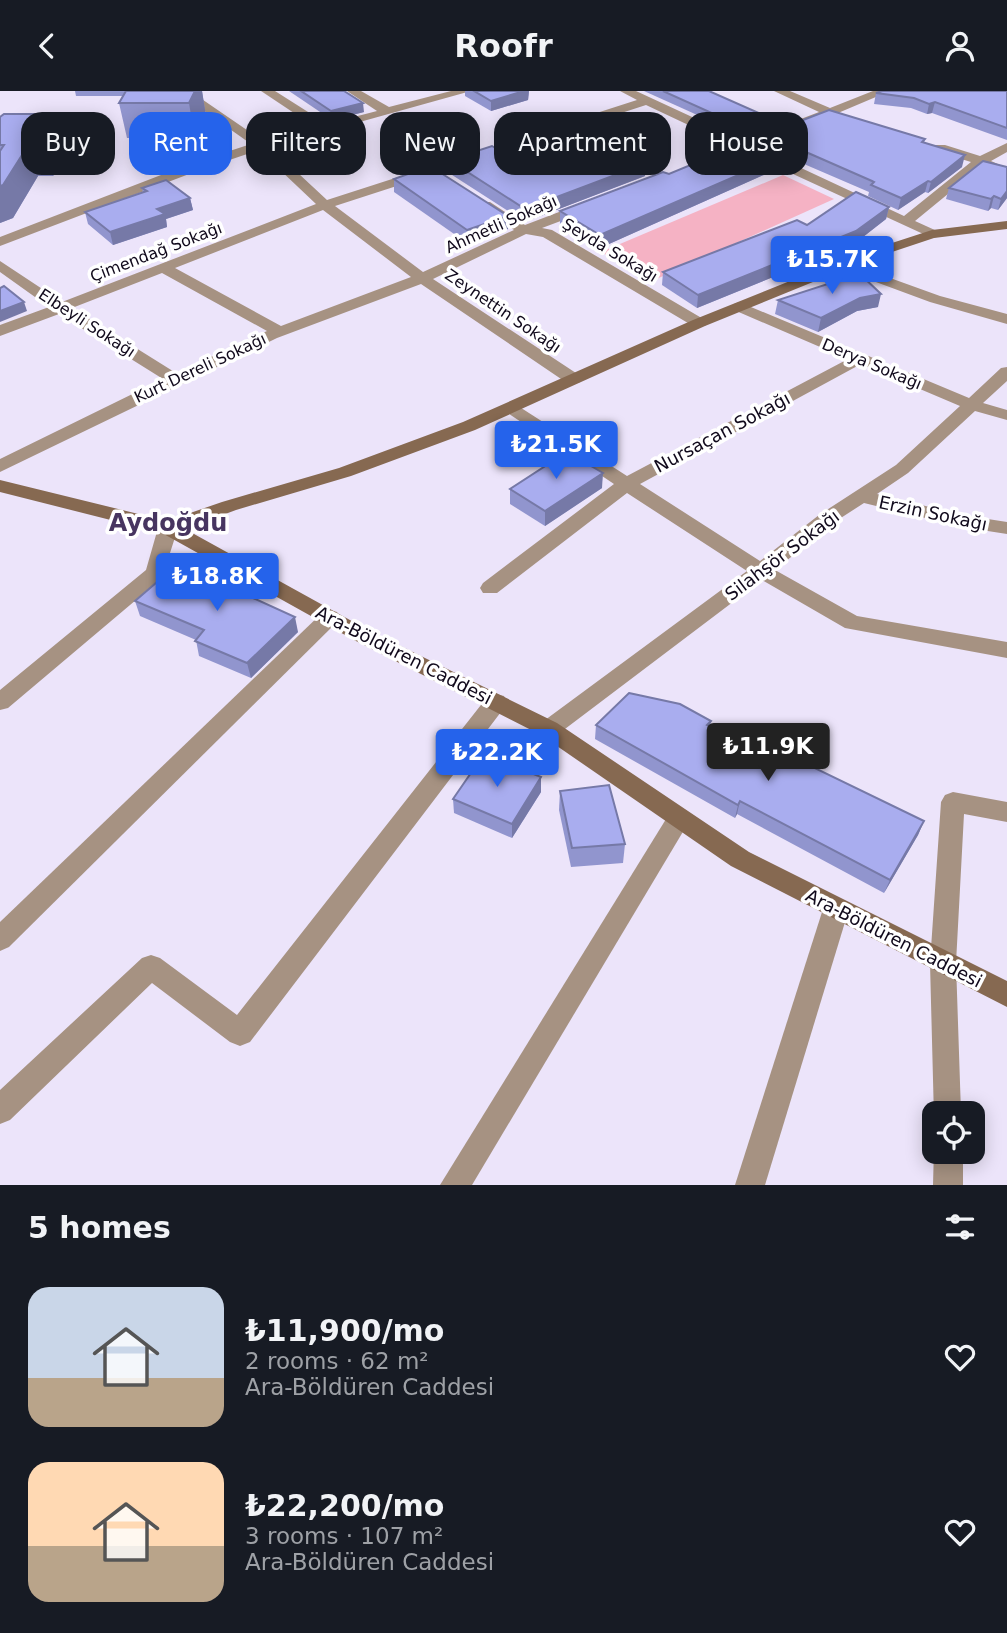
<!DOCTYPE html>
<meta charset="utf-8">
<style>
body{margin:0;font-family:"DejaVu Sans",sans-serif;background:#242831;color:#f1f3f6;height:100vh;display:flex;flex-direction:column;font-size:26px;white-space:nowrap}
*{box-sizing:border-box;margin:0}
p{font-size:23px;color:#9ea1a6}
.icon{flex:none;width:38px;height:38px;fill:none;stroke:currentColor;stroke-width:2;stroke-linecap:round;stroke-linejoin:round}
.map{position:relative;height:1094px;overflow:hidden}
.panel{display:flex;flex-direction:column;background:#171b24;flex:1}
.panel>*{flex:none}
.hud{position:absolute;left:21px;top:21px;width:966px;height:63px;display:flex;gap:14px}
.buttons{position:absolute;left:922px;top:1010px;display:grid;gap:14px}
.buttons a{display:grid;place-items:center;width:63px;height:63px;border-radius:14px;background:#171b24;box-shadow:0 4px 18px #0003;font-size:35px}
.price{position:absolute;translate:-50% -60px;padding:0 16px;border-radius:7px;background:#2563eb;color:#fff;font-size:23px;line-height:46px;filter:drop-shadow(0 2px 4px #0008)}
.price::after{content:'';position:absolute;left:50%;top:42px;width:21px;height:16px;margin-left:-10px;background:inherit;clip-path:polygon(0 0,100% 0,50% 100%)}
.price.on{background:#222;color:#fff}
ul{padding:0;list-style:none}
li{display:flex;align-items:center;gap:21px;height:175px;padding:0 28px}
li span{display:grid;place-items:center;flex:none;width:196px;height:140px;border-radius:21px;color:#555}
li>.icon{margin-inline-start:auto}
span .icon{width:84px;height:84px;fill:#fffc;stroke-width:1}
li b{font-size:30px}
h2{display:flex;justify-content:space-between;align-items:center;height:84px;padding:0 28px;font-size:30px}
.tag{padding:0 24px;border-radius:21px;background:#171b24;box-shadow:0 4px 18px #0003;font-size:24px;line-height:63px}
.tag.on{background:#2563eb;color:#fff}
header{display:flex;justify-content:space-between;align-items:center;height:91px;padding:0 28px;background:#171b24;font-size:32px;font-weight:700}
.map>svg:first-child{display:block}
.green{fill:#f5b2c4}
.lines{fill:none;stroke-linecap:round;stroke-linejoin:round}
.street{fill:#a69282;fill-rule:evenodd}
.secondary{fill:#866951;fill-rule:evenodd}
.wall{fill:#9195ce}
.shaded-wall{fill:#7679a7}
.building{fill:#a9adef;stroke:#7679a7;stroke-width:2}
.labels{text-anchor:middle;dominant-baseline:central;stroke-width:7;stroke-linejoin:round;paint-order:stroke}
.far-street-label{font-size:16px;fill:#10091b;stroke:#fff}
.street-label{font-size:18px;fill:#10091b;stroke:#fff}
.district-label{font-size:24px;font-weight:bold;fill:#473560;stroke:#fff}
</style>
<header><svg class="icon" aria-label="back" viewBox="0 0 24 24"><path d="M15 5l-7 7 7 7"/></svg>Roofr<svg class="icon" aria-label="person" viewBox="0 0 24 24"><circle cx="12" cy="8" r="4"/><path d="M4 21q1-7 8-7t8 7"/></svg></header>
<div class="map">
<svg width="1007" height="1094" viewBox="0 0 1007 1094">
<rect width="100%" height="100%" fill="#ece4fa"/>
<!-- green -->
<polygon class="green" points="783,84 834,108 652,190 601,161"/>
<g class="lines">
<!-- street -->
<g class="street">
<path d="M176,0H190L263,50L315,36L261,0H275L327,33L377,20L347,0H361L389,16L451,0H471L270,56L327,109L637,9L620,0H636L744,50L819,21L774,0H790L830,17L873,0H890L838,22L837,26H829L754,55L904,125L971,71L935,60V54H945L980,65L1007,52V61L991,70L1007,77V86L982,75L915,130L937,140V146L932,147L743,60L723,67L718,66V60L733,55L646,14L335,115L423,181L514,139L480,117V111H490L525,134L580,113H590V119L542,137L552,139L705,229L707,232L705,235H693L543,146L526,143L433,188L579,284L581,288L579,292H567L421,193L277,247L0,381V368L163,288L59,223L0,245V234L49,216L0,181V170L62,211L316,113L259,59L197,80L0,155V146L187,74L251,53ZM323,119L411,186L281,235L175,177ZM162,182L267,240L176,282L72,217Z"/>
<polygon points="843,170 940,205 1007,223 1007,233 930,211 838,177 836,174"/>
<path d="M739,211L969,307L1001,277L1007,276V290L983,312L1007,319V329L975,320L908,382L877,403L962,424L1007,431V443L962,436L864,412L833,432L775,479L857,525L1007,551V567L845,537L762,489L557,644L549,647L541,644L538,638L541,632L747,480L627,402L497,502H483L480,497L483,492L614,393L500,317L509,312L515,313L627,385L848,268L734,219L731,216L734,213ZM861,273L960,315L896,374L819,424L760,470L640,393Z"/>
<polygon points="168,431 175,433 178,437 162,487 8,617 0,619 0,599 146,479 158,437 161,433"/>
<polygon points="330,519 337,521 340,526 337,531 9,856 0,860 0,831 323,521"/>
<polygon points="496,603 504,605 507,611 504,617 250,951 240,955 230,951 152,892 10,1029 0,1033 0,999 142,867 151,864 160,867 237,924 488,605"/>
<polygon points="953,701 1007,711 1007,731 964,723 956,872 961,1022 934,1022 934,1027 930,872 941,711 945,704"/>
<polygon points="679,717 687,720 691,727 687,734 472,1094 440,1094 671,720"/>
<polygon points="836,807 845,810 849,818 765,1094 735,1094 823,818 827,810"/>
<polygon points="934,1057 934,1060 963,1060 963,1094 933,1094"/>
</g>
<!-- secondary -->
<polygon class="secondary" points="1007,130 1007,138 934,147 862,171 705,235 475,339 351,385 236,419 185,438 368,539 557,632 749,761 1007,890 1007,916 731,775 541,644 354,549 162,442 0,401 0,389 167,430 222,411 339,377 463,331 693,229 852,165 932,139"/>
</g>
<!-- wall -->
<g class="wall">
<polygon points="75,0 202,0 206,25 195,48 127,47 119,12 123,5 76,5"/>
<polygon points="289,0 344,0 364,21 332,29"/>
<polygon points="465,0 529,0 528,9 491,20 465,5"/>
<polygon points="644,0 709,0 770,37 746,46"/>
<polygon points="1007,0 1007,49 932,22 927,23 911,17 874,13 876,2"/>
<polygon points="64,23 72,54 53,85 38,85 13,127 0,132 0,26"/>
<polygon points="764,44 925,48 924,52 962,76 928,102 925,101 898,119 868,105 869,101 797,70 794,71 762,56"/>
<polygon points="780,66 777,78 600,157 560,133 560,120 669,83"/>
<polygon points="449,69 540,83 645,85 525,131 449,82"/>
<polygon points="1007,76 1007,107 998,119 991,117 988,120 946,108 949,97"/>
<polygon points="394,88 508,138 467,152 394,101"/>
<polygon points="142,97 190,107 193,119 166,128 167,136 113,154 88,133 85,121 143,102"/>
<polygon points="889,116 886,128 854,153 697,217 662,194 663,181 807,134"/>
<polygon points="828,190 878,216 857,220 818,241 775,223 778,209 828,193"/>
<polygon points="602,397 545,435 510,413 510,398"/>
<polygon points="135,510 298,541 251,587 199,565 196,549 140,525"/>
<polygon points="711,630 710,636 786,674 924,730 918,744 884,802 737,723 735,727 595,648 596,634"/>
<polygon points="560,700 625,753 623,772 571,776 559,719"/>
<polygon points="541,701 512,747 454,722 453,708"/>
</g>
<!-- shaded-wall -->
<g class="shaded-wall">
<polygon points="195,0 202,0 206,25 195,48 189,12"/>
<polygon points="524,0 529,0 528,9 491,20 491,10"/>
<polygon points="935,11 932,22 927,23 929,13"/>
<polygon points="363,12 364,21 332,29 331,20"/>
<polygon points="64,23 72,54 53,85 44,53"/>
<polygon points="772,28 770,37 746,46 747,38"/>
<polygon points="29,53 38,85 13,127 0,132 0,95"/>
<polygon points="799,58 797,70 794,71 796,60"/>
<polygon points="965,64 962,76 928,102 931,91"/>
<polygon points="780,66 777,78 600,157 600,144"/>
<polygon points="647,72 645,85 525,131 525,118"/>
<polygon points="928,90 925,101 898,119 901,107"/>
<polygon points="1007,100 1007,107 998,119 1001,108"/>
<polygon points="994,105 991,117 988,120 991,108"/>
<polygon points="190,107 193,119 166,128 167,136 113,154 110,141 157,118"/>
<polygon points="889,116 886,128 854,153 697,217 698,204"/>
<polygon points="508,125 508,138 467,152 467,139"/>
<polygon points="881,203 878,216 857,220 818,241 821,227 860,207"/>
<polygon points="24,211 27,220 0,231 0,220"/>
<polygon points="603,382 602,397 545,435 545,420"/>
<polygon points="295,526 298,541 251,587 247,572"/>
<polygon points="541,686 541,701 512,747 512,733"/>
<polygon points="740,710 737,723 735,727 738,714"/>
<polygon points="924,730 918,744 884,802 890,789"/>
</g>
<!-- building -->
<g class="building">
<polygon points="126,0 195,0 189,12 119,12"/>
<polygon points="301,0 344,0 363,12 331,20"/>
<polygon points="474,0 524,0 491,10"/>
<polygon points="663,0 709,0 772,28 747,38"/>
<polygon points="882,0 1007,0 1007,37 935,11 929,13 914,7 876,2"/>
<polygon points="829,19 925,48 922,51 965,64 931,91 928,90 901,107 871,94 874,91 872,90 799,58 796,60 764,44"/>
<polygon points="4,23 64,23 44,53 29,53 3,94 0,95 0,60 4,54 0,54 0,26"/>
<polygon points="746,51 780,66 600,144 560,120 663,81 669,83"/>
<polygon points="492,55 540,83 615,56 647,72 525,118 449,69"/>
<polygon points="983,70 1007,76 1007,100 1001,108 994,105 991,108 949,97"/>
<polygon points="430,75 508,125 467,139 394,88"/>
<polygon points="166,89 190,107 157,118 165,123 110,141 85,121 147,100 142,97"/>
<polygon points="856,101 889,116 856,140 698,204 663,181 797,129 807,134"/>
<polygon points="861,184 881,203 860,207 821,227 778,209 831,192 828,190"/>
<polygon points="4,195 24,211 0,220 0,197"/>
<polygon points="567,361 603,382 545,420 510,398"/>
<polygon points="178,473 295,526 247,572 195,550 204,539 135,510"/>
<polygon points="629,602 680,613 711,630 707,634 786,674 792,666 924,730 890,789 740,710 738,714 596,634"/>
<polygon points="484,663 541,686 512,733 453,708"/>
<polygon points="609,694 625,753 572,757 560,700"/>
</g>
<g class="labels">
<!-- far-street labels -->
<g class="far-street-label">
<text transform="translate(501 133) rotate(-24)">Ahmetli Sokağı</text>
<text transform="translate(610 159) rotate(31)">Şeyda Sokağı</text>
<text transform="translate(156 161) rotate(-21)">Çimendağ Sokağı</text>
<text transform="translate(503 220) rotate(34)">Zeynettin Sokağı</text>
<text transform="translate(87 232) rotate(33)">Elbeyli Sokağı</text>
<text transform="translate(872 273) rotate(23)">Derya Sokağı</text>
<text transform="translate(200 277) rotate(-25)">Kurt Dereli Sokağı</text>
</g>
<!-- street labels -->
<g class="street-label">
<text transform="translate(722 341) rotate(-28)">Nursaçan Sokağı</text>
<text transform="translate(933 422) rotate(12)">Erzin Sokağı</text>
<text transform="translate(782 464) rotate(-37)">Silahşör Sokağı</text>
<text transform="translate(404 564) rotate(27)">Ara-Böldüren Caddesi</text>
<text transform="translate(894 847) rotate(27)">Ara-Böldüren Caddesi</text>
</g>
<!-- district labels -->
<g class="district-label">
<text x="168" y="432">Aydoğdu</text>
</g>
</g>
</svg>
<div class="buttons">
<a><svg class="icon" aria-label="locate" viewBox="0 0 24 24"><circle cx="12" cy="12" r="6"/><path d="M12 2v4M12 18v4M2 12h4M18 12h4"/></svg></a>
</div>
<b class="price" style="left:832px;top:205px">₺15.7K</b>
<b class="price" style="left:556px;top:390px">₺21.5K</b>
<b class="price" style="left:217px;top:522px">₺18.8K</b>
<b class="price on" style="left:768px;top:692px">₺11.9K</b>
<b class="price" style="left:497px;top:698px">₺22.2K</b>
<div class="hud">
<a class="tag">Buy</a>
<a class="tag on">Rent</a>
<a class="tag">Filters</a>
<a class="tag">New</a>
<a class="tag">Apartment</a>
<a class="tag">House</a>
</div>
</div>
<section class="panel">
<h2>5 homes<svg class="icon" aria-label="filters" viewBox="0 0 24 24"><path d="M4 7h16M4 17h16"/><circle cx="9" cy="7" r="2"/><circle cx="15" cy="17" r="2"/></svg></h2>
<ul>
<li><span style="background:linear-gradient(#c9d6e8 65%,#b9a48a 0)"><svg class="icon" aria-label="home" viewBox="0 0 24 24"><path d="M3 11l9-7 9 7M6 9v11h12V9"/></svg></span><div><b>₺11,900/mo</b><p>2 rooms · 62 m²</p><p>Ara-Böldüren Caddesi</p></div><svg class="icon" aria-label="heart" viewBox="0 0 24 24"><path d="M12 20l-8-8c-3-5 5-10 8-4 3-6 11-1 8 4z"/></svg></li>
<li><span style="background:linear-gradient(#ffd9b3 60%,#b9a48a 0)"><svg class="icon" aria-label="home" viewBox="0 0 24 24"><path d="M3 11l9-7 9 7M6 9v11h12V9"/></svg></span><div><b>₺22,200/mo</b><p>3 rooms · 107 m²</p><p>Ara-Böldüren Caddesi</p></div><svg class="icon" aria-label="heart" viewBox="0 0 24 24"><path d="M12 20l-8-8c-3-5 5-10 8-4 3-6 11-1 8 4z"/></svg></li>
</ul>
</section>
